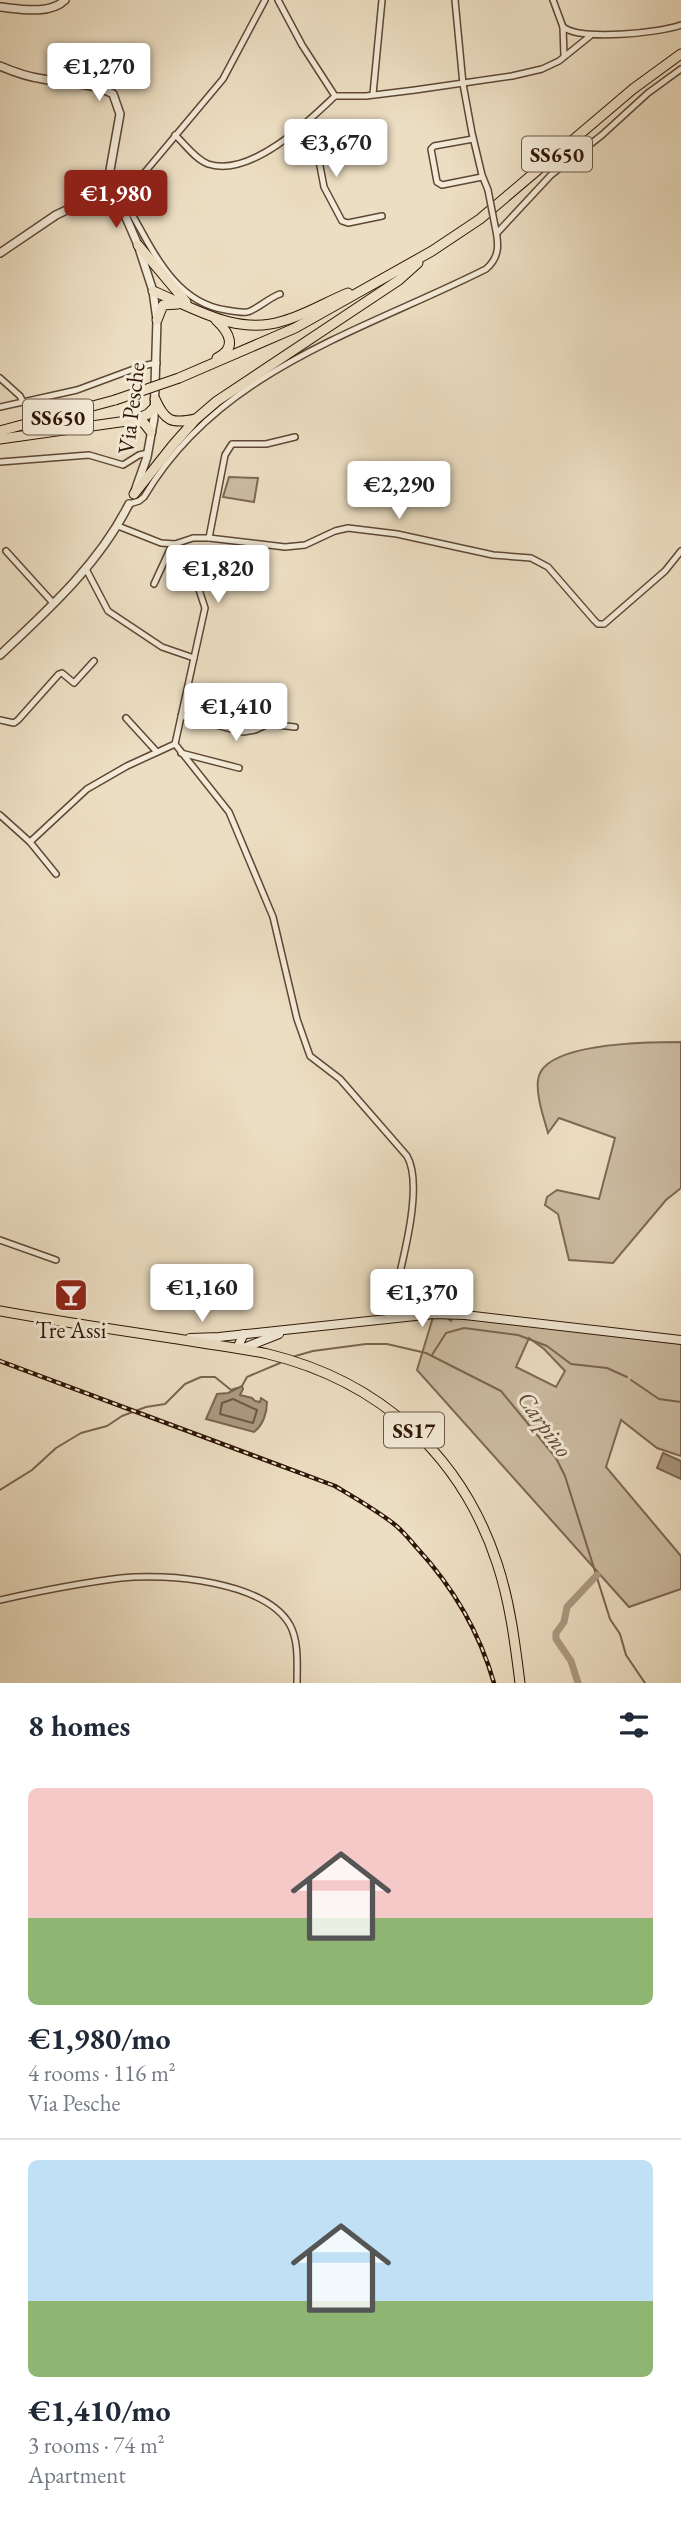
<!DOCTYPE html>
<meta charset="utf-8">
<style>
body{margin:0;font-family:"EB Garamond",serif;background:#f2f2f3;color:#1f2937;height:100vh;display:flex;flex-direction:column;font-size:26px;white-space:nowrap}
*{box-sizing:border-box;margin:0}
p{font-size:23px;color:#747a83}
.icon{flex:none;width:38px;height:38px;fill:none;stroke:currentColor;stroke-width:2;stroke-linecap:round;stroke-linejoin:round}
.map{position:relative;height:1683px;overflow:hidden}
.panel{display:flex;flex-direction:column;background:#fff;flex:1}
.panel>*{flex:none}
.price{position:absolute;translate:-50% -60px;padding:0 16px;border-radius:7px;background:#fff;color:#222;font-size:23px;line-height:46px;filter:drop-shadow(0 2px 4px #0008)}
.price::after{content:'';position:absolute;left:50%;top:42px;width:21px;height:16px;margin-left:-10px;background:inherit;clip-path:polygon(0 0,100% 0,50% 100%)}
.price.on{background:#8f2418;color:#fff}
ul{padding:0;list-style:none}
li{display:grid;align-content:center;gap:14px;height:371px;padding:0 28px}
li+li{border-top:2px solid #e0e1e3}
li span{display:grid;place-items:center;height:217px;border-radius:10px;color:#555}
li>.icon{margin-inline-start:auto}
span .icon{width:126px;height:126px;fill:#fffc;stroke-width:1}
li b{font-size:30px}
h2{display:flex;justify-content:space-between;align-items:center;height:84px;padding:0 28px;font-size:30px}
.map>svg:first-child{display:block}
.green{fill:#ccbca2;stroke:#7e6854;stroke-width:2;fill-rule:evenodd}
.water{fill:#ac9a82;stroke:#7a6550;stroke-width:2}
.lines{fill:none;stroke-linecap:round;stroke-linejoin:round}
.shore{stroke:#6e5844;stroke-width:2}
.stream{stroke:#7a6550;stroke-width:2}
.canal{stroke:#ac9a82;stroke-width:7}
.minor-casing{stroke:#5e4735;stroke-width:8}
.tertiary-casing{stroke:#5e4735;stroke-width:10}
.secondary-casing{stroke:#2f1506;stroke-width:10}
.primary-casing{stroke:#2f1506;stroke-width:11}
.trunk-casing{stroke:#2f1506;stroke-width:11}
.minor{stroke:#f3ead7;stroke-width:5}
.tertiary{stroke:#f3ead7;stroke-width:7}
.secondary{stroke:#f3ead7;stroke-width:8}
.primary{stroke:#ecdec2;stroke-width:9}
.trunk{stroke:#ecdec2;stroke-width:9}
.rail-casing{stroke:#2f1506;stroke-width:4.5}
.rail{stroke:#f3ead7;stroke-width:2;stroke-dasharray:5;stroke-linecap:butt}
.minor-bridge-casing{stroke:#5e4735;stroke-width:8;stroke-linecap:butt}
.trunk-bridge-casing{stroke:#2f1506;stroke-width:11;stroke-linecap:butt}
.minor-bridge{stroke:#f3ead7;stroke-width:5}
.trunk-bridge{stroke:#ecdec2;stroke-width:9}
.labels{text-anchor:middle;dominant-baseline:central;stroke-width:6;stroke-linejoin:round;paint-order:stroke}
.shield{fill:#f3ead7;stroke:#6a5545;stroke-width:2}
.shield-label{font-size:21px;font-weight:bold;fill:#2f1506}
.street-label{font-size:23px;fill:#2f1506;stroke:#f3ead7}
.poi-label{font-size:23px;fill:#2f1506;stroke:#f3ead7}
.water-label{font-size:24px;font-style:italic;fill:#614a38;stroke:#f3ead7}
</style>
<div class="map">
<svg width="681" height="1683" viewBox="0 0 681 1683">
<rect width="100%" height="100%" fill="#ecdec2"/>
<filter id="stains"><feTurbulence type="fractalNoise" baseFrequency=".00286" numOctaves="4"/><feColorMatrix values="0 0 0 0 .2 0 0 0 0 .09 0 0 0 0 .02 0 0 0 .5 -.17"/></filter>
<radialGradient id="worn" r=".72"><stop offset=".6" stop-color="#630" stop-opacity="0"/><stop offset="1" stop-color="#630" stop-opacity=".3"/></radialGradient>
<!-- green -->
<g class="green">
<polygon points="229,477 258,478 254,502 223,497"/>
<path d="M681,1042V1188L666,1200L613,1263L569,1260L558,1214L545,1205L547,1197L557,1190L599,1199L615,1138L559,1118L548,1133C544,1118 536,1097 538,1080C542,1042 652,1042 681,1042Z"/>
<path d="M434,1314H442L451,1321L454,1314L681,1343V1456L657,1448L621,1420L606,1467L681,1556V1589L629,1607L417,1370ZM529,1338L544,1349L565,1371L556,1387L516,1367Z"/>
</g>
<!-- water -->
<g class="water">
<path d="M242,1386L243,1389L240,1395L252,1398L255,1401L260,1402L261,1398L267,1402C267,1413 263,1425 254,1432L206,1419L217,1394L228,1393Z"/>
<polygon points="663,1453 681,1461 681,1479 657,1468"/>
</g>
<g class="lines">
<!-- shore -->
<polygon class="shore" points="233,1399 257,1410 253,1423 220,1414 222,1403"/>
<!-- stream -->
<g class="stream">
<polyline points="432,1355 446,1333 464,1328 518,1335 547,1346 571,1364 607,1368 627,1377"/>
<polyline points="292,1357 313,1351 366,1344 387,1344 426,1353 501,1391 556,1458 565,1476 610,1619 620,1634 626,1655 645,1683"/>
<polyline points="631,1380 659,1399 681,1402"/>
<polyline points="242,1386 247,1377 280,1363"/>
<polyline points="0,1490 32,1470 56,1448 81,1433 107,1426 122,1416 146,1407 165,1404 185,1384 201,1377 215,1377 231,1390 237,1388"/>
</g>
<!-- canal -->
<polyline class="canal" points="578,1683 571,1661 556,1639 556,1633 564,1622 567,1607 597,1575"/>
<!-- minor casing -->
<g class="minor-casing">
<g id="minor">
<path d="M265,0L223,79L145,172L118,201L125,202C150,243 171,302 226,310C232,311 241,313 247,312C253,312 270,297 280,294"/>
<polyline points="278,0 302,45 335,96 366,96 415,90 512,76 542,69 559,61 590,36"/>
<polyline points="455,0 463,84 472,133 482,175 488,190"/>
<polyline points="553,0 563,27 564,56"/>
<path d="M563,27C581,41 659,33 681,25"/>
<polyline points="373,94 382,0"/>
<polyline points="311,119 324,187 342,221 348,223 382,216"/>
<path d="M175,135C185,144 195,159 208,164C250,178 308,122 335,96"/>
<polyline points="473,139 434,146 431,149 437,182 442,185 482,177"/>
<polyline points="497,233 551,175 602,135 648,93 681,69"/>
<polyline points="0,378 20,396 23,402"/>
<polyline points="0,407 77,390 142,366 157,363"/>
<polyline points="0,462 89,455 123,465 139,455 148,453"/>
<path d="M129,504L139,501L144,497C219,369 363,331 486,269C500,257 499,244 495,226"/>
<path d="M118,526L161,543L175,544L190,562L205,608L175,744L229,812L273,917L297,1019L310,1056L340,1079L407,1156C426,1189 397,1280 389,1318"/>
<polyline points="209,538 225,455 232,444 266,444 295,437"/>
<polyline points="175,544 193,538 209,538 285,547 305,545 335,531 348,528 397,534 493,555 531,558 548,567 594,620 598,624 604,624 665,571 681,551"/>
<polyline points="6,551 54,604"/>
<polyline points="86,569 108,611 162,647 194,658"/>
<polyline points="154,584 172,545"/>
<polyline points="181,716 243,732 255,730 268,724 295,727"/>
<polyline points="126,718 157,752"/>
<polyline points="0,720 14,723 18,720 59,674 62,673 74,683 94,661"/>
<polyline points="181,753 239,768"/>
<polyline points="0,815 30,842 56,874"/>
<polyline points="30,842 87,789 127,766 175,744"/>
<polyline points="0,1240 56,1260"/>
<path d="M0,1600C40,1591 81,1583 121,1578C166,1573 265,1581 290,1625C299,1642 297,1664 297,1683"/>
</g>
</g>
<!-- tertiary casing -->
<g class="tertiary-casing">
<g id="tertiary">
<path d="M0,7C20,9 50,15 65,0"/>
<path d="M0,66C14,72 28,77 43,79C67,84 91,82 113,94L120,114L110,170L111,183L138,245L153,291L157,320L154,418L147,457L135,491"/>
<polyline points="0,253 56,215 73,207 119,205"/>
<path d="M0,655C48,610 99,564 129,504"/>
</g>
</g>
<!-- secondary casing -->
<g class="secondary-casing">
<g id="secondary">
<polyline points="244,1334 239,1344 241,1349 279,1334"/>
<polyline points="190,1338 219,1337 434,1314 465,1315 681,1340"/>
</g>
</g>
<!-- primary casing -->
<g class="primary-casing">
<path id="primary" d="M0,1311C61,1322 123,1331 184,1340C212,1345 241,1348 268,1354C379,1381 461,1454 497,1563C510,1602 515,1643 520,1683"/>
</g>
<!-- trunk casing -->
<g class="trunk-casing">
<g id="trunk">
<polyline points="138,245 186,302"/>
<path d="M153,291C194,308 237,336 283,321C305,315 326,302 348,293"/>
<polyline points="157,320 163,305 178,304"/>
<path d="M216,320C229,332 238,348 217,358"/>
<polyline points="179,378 295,328 432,251 480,219 633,89 681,54"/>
<path d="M155,399C165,422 172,424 196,419"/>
<polyline points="136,420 144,423 151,432"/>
<polyline points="0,431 115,400"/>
<polyline points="0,439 134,420 148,414 155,407"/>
<polyline points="134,494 173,445 196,419 217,401 399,280 418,263"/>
</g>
</g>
<!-- minor -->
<use href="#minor" class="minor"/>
<!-- tertiary -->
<use href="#tertiary" class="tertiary"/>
<!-- secondary -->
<use href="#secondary" class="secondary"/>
<!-- primary -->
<use href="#primary" class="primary"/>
<!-- trunk -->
<use href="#trunk" class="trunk"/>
<!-- rail casing -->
<g class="rail-casing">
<path id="rail" d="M0,1361L335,1486C355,1498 376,1510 394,1524C403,1531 410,1540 417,1548C453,1587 479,1631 494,1683"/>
</g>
<!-- rail -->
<use href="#rail" class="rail"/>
<!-- minor-bridge casing -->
<g class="minor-bridge-casing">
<polyline id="minor-bridge" points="488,190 495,226"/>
</g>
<!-- trunk-bridge casing -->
<g class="trunk-bridge-casing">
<polyline id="trunk-bridge" points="115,400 179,378"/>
</g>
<!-- minor-bridge -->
<use href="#minor-bridge" class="minor-bridge"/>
<!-- trunk-bridge -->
<use href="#trunk-bridge" class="trunk-bridge"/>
</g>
<!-- icons -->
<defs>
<g id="bar-square" transform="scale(1.75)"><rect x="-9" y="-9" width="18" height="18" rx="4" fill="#8f2418" stroke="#f3ead7"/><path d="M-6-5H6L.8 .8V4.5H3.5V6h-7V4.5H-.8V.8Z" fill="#fff"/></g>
</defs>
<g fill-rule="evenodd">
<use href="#bar-square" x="71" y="1295"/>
</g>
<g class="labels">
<!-- shield labels -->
<g class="shield">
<rect x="522" y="136.5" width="70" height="35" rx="5"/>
<rect x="23" y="399.5" width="70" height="35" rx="5"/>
<rect x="384" y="1412.5" width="60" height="35" rx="5"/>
</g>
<g class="shield-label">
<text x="557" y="154">SS650</text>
<text x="58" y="417">SS650</text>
<text x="414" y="1430">SS17</text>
</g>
<!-- street labels -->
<g class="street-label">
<text transform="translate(131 408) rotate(-83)">Via Pesche</text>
</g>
<!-- poi labels -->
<g class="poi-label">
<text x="71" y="1330">Tre Assi</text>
</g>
<!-- water labels -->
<g class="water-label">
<text transform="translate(545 1424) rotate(54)">Carpino</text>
</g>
</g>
<rect width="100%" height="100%" filter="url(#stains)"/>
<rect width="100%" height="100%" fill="url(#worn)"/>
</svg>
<b class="price" style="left:99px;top:103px">€1,270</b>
<b class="price" style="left:336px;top:179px">€3,670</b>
<b class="price on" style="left:116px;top:230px">€1,980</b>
<b class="price" style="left:399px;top:521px">€2,290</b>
<b class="price" style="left:218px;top:605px">€1,820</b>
<b class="price" style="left:236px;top:743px">€1,410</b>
<b class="price" style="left:202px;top:1324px">€1,160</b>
<b class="price" style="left:422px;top:1329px">€1,370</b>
</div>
<section class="panel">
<h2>8 homes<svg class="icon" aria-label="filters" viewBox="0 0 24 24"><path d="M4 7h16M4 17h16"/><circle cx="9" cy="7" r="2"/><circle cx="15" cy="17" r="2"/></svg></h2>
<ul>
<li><span style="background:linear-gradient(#f6c9c9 60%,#8fb573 0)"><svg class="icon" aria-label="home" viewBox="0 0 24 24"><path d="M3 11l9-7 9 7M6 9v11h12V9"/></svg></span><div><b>€1,980/mo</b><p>4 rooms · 116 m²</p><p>Via Pesche</p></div></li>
<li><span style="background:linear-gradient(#bfe0f5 65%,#8fb573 0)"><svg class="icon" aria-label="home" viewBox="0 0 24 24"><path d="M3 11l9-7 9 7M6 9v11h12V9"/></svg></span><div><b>€1,410/mo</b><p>3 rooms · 74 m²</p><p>Apartment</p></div></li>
</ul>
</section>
